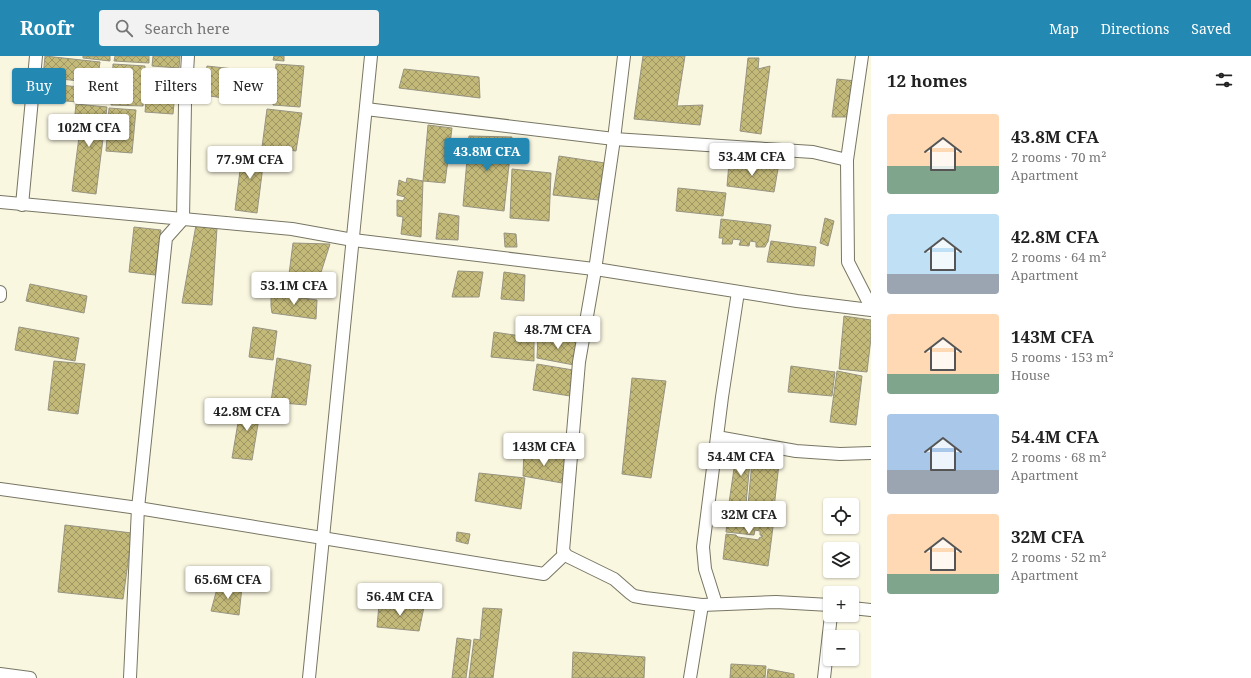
<!DOCTYPE html>
<meta charset="utf-8">
<style>
body{margin:0;font-family:"Noto Serif",serif;background:#f2f2f2;color:#222;height:100vh;display:flex;flex-direction:column;font-size:15px;white-space:nowrap}
*{box-sizing:border-box;margin:0}
p{font-size:13px;color:#767676}
.icon{flex:none;width:22px;height:22px;fill:none;stroke:currentColor;stroke-width:2;stroke-linecap:round;stroke-linejoin:round}
.map{position:relative;flex:1;overflow:hidden}
.drawer{display:flex;flex-direction:column;background:#fff;width:380px}
.drawer>*{flex:none}
.guide{position:absolute;left:12px;top:12px;width:380px;height:36px;display:flex;gap:8px}
.tools{position:absolute;left:823px;top:442px;display:grid;gap:8px}
.tools a{display:grid;place-items:center;width:36px;height:36px;border-radius:4px;background:#fff;box-shadow:0 1px 3px #0004;font-size:20px}
.price{position:absolute;translate:-50% -34px;padding:0 9px;border-radius:4px;background:#fff;color:#222;font-size:13px;line-height:26px;filter:drop-shadow(0 1px 2px #0008)}
.price::after{content:'';position:absolute;left:50%;top:24px;width:12px;height:9px;margin-left:-6px;background:inherit;clip-path:polygon(0 0,100% 0,50% 100%)}
.price.on{background:#2389b2;color:#fff}
ul{padding:0;list-style:none}
li{display:flex;align-items:center;gap:12px;height:100px;padding:0 16px}
li span{display:grid;place-items:center;flex:none;width:112px;height:80px;border-radius:4px;color:#555}
li>.icon{margin-inline-start:auto}
span .icon{width:48px;height:48px;fill:#fffc;stroke-width:1}
li b{font-size:17px}
h2{display:flex;justify-content:space-between;align-items:center;height:48px;padding:0 16px;font-size:17px}
.chip{padding:0 14px;border-radius:4px;background:#fff;box-shadow:0 1px 3px #0004;font-size:14px;line-height:36px}
.chip.on{background:#2389b2;color:#fff}
header{display:flex;align-items:center;gap:24px;box-sizing:border-box;height:56px;padding:0 20px;background:#2389b2;color:#fff}
header strong{font-size:19px}
nav{display:flex;gap:22px;margin-inline-start:auto;font-size:14px}
.search{width:280px;height:36px;background:#f2f2f2;display:flex;align-items:center;gap:10px;box-sizing:border-box;padding:0 14px;border-radius:4px;color:#767676;font-size:15px}
main{display:flex;flex:1;min-height:0}
.map>svg:first-child{display:block}
.building{fill:url(#building-cross-hatch);stroke:#979481}
.lines{fill:none;stroke-linecap:round;stroke-linejoin:round}
.minor-casing{stroke:#787663;stroke-width:14}
.minor{stroke:#fff;stroke-width:12}
</style>
<header>
<strong>Roofr</strong>
<div class="search"><svg class="icon" aria-label="search" viewBox="0 0 24 24"><circle cx="10" cy="10" r="6"/><path d="M15 15l6 6"/></svg>Search here</div>
<nav><a>Map</a><a>Directions</a><a>Saved</a></nav>
</header>
<main>
<div class="map">
<svg width="871" height="622" viewBox="0 0 871 622">
<defs>
<pattern id="building-cross-hatch" width="8" height="8" patternUnits="userSpaceOnUse"><rect width="8" height="8" fill="#c3b979"/><path d="M0 0l8 8M0 8l8-8" fill="none" stroke="#9e9663"/></pattern>
</defs>
<rect width="100%" height="100%" fill="#faf7e1"/>
<!-- building -->
<g class="building">
<polygon points="45,0 100,6 97,27 43,21"/>
<polygon points="83,0 110,0 110,5 83,2"/>
<polygon points="115,0 149,0 149,7 114,5"/>
<polygon points="153,0 180,0 179,12 152,10"/>
<polygon points="274,0 284,0 284,5 273,4"/>
<polygon points="643,0 685,0 677,50 703,49 700,69 634,63"/>
<polygon points="748,2 759,2 758,13 770,10 761,78 740,75"/>
<polygon points="113,8 145,10 143,50 111,49"/>
<polygon points="276,8 304,10 300,51 273,49"/>
<polygon points="207,10 234,13 230,43 203,39"/>
<polygon points="149,13 177,15 173,58 145,56"/>
<polygon points="404,13 479,21 480,42 399,32"/>
<polygon points="837,23 856,25 851,61 832,61"/>
<polygon points="42,27 79,31 78,46 41,43"/>
<polygon points="235,29 268,34 266,47 233,42"/>
<polygon points="76,48 107,51 96,138 72,135 82,58 75,58"/>
<polygon points="109,52 136,54 132,97 106,95"/>
<polygon points="267,53 302,57 296,95 262,91"/>
<polygon points="428,69 452,72 445,127 423,125"/>
<polygon points="469,80 512,81 504,155 463,150"/>
<polygon points="243,91 265,94 257,157 235,154"/>
<polygon points="559,100 605,107 598,144 553,139"/>
<polygon points="729,107 778,113 774,136 727,130"/>
<polygon points="512,113 551,117 549,165 510,162"/>
<polygon points="407,122 423,125 421,181 401,178 403,161 397,160 397,144 403,145 405,141 397,139 399,124 406,127"/>
<polygon points="678,132 726,137 723,160 676,155"/>
<polygon points="439,157 459,160 458,184 436,183"/>
<polygon points="825,162 834,165 828,190 820,187"/>
<polygon points="721,163 771,169 768,186 767,187 765,191 756,191 756,186 750,185 749,190 739,189 741,184 733,183 732,188 722,188 723,182 719,182"/>
<polygon points="196,169 217,172 212,249 182,247"/>
<polygon points="134,171 161,174 155,219 129,216"/>
<polygon points="504,177 516,178 517,191 505,191"/>
<polygon points="771,185 816,191 814,210 767,206"/>
<polygon points="293,187 330,188 317,229 288,226"/>
<polygon points="458,215 483,216 479,241 452,241"/>
<polygon points="504,216 525,219 524,245 501,243"/>
<polygon points="30,228 87,240 84,257 26,245"/>
<polygon points="271,238 317,244 316,263 272,257 271,250"/>
<polygon points="844,260 871,264 871,282 867,316 839,313"/>
<polygon points="19,271 79,282 75,305 15,294"/>
<polygon points="253,271 277,275 273,304 249,301"/>
<polygon points="494,276 534,282 534,305 491,301"/>
<polygon points="538,280 579,284 574,309 537,302"/>
<polygon points="277,302 311,309 306,349 271,346"/>
<polygon points="54,305 85,308 78,358 48,354"/>
<polygon points="537,308 573,314 570,340 533,334"/>
<polygon points="791,310 835,316 832,340 788,336"/>
<polygon points="837,315 862,320 856,369 830,366"/>
<polygon points="632,322 666,325 651,422 622,418"/>
<polygon points="241,349 261,350 252,404 232,402"/>
<polygon points="737,392 751,395 746,448 729,447"/>
<polygon points="524,393 528,393 528,398 539,399 540,395 549,396 547,401 560,403 561,398 566,398 562,427 523,420"/>
<polygon points="753,395 780,399 774,452 748,449"/>
<polygon points="479,417 525,422 521,453 475,445"/>
<polygon points="729,449 775,455 768,510 723,503 726,478 736,479 738,481 759,484 759,482 763,480 760,479 760,475 755,474 754,479 726,476"/>
<polygon points="65,469 132,477 123,543 58,536"/>
<polygon points="457,476 470,478 468,488 456,485"/>
<polygon points="218,529 242,531 239,559 211,555"/>
<polygon points="379,548 424,551 419,575 377,571"/>
<polygon points="483,552 502,553 493,622 469,622 474,583 480,584"/>
<polygon points="457,582 471,584 466,622 452,622"/>
<polygon points="573,596 645,601 644,622 572,622"/>
<polygon points="731,608 766,610 765,622 730,622"/>
<polygon points="768,613 794,618 794,622 767,622"/>
</g>
<g class="lines">
<!-- minor casing -->
<g class="minor-casing">
<g id="minor">
<polyline points="624,0 614,83 595,214 579,306 563,495 567,500 614,523 630,537 634,540 645,542 702,549 776,546 830,549"/>
<polyline points="862,0 847,104 848,206 871,251"/>
<polyline points="366,53 614,83 813,96 847,104"/>
<polyline points="0,146 292,173 353,184 602,214 797,245 871,254"/>
<polyline points="22,149 36,0"/>
<polyline points="0,236 0,240"/>
<polyline points="717,381 796,395 840,398 871,397"/>
<polyline points="0,433 138,452 544,518 565,498"/>
<polyline points="716,548 705,513 703,491 722,341 738,236"/>
<polyline points="852,552 871,554"/>
<polyline points="0,618 30,622"/>
<polyline points="130,622 138,452 166,182 183,163 185,48 188,0"/>
<polyline points="309,622 371,0"/>
<polyline points="690,622 702,549"/>
<polyline points="824,622 831,559"/>
</g>
</g>
<!-- minor -->
<use href="#minor" class="minor"/>
</g>
</svg>
<div class="tools">
<a><svg class="icon" aria-label="locate" viewBox="0 0 24 24"><circle cx="12" cy="12" r="6"/><path d="M12 2v4M12 18v4M2 12h4M18 12h4"/></svg></a>
<a><svg class="icon" aria-label="layers" viewBox="0 0 24 24"><path d="M12 4l9 5-9 5-9-5zM3 14l9 5 9-5"/></svg></a>
<a>+</a>
<a>−</a>
</div>
<b class="price" style="left:89px;top:92px">102M CFA</b>
<b class="price on" style="left:487px;top:116px">43.8M CFA</b>
<b class="price" style="left:752px;top:121px">53.4M CFA</b>
<b class="price" style="left:250px;top:124px">77.9M CFA</b>
<b class="price" style="left:294px;top:250px">53.1M CFA</b>
<b class="price" style="left:558px;top:294px">48.7M CFA</b>
<b class="price" style="left:247px;top:376px">42.8M CFA</b>
<b class="price" style="left:544px;top:411px">143M CFA</b>
<b class="price" style="left:741px;top:421px">54.4M CFA</b>
<b class="price" style="left:749px;top:479px">32M CFA</b>
<b class="price" style="left:228px;top:544px">65.6M CFA</b>
<b class="price" style="left:400px;top:561px">56.4M CFA</b>
<div class="guide">
<a class="chip on">Buy</a>
<a class="chip">Rent</a>
<a class="chip">Filters</a>
<a class="chip">New</a>
</div>
</div>
<section class="drawer">
<h2>12 homes<svg class="icon" aria-label="filters" viewBox="0 0 24 24"><path d="M4 7h16M4 17h16"/><circle cx="9" cy="7" r="2"/><circle cx="15" cy="17" r="2"/></svg></h2>
<ul>
<li><span style="background:linear-gradient(#ffd9b3 65%,#7fa58c 0)"><svg class="icon" aria-label="home" viewBox="0 0 24 24"><path d="M3 11l9-7 9 7M6 9v11h12V9"/></svg></span><div><b>43.8M CFA</b><p>2 rooms · 70 m²</p><p>Apartment</p></div></li>
<li><span style="background:linear-gradient(#bfe0f5 75%,#9aa5b1 0)"><svg class="icon" aria-label="home" viewBox="0 0 24 24"><path d="M3 11l9-7 9 7M6 9v11h12V9"/></svg></span><div><b>42.8M CFA</b><p>2 rooms · 64 m²</p><p>Apartment</p></div></li>
<li><span style="background:linear-gradient(#ffd9b3 75%,#7fa58c 0)"><svg class="icon" aria-label="home" viewBox="0 0 24 24"><path d="M3 11l9-7 9 7M6 9v11h12V9"/></svg></span><div><b>143M CFA</b><p>5 rooms · 153 m²</p><p>House</p></div></li>
<li><span style="background:linear-gradient(#a9c7e8 70%,#9aa5b1 0)"><svg class="icon" aria-label="home" viewBox="0 0 24 24"><path d="M3 11l9-7 9 7M6 9v11h12V9"/></svg></span><div><b>54.4M CFA</b><p>2 rooms · 68 m²</p><p>Apartment</p></div></li>
<li><span style="background:linear-gradient(#ffd9b3 75%,#7fa58c 0)"><svg class="icon" aria-label="home" viewBox="0 0 24 24"><path d="M3 11l9-7 9 7M6 9v11h12V9"/></svg></span><div><b>32M CFA</b><p>2 rooms · 52 m²</p><p>Apartment</p></div></li>
</ul>
</section>
</main>
